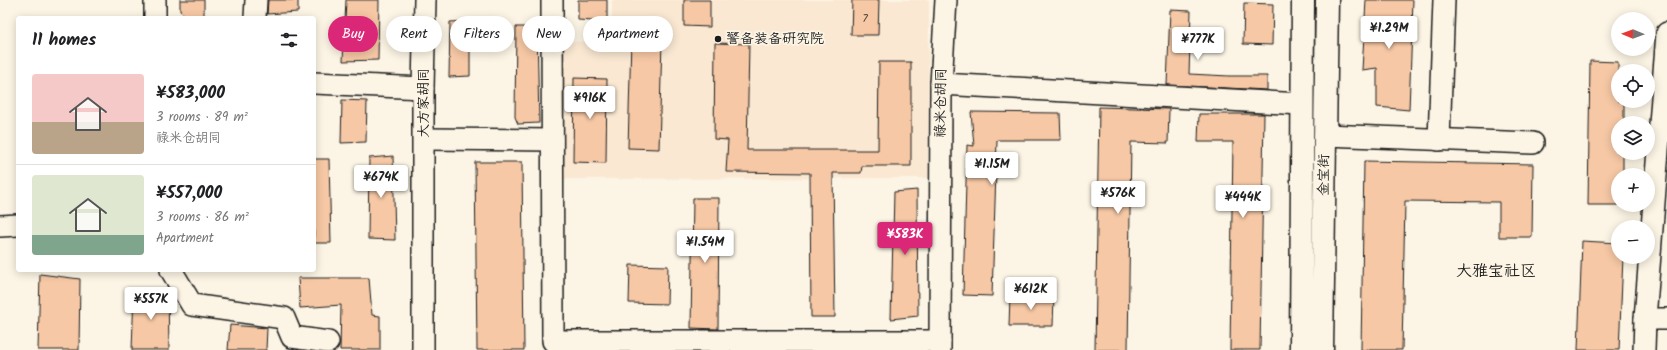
<!DOCTYPE html>
<meta charset="utf-8">
<style>
body{margin:0;font-family:Kalam,"LXGW WenKai TC",sans-serif;background:#f6f6f6;color:#202124;height:100vh;display:flex;flex-direction:column;font-size:15px;white-space:nowrap}
*{box-sizing:border-box;margin:0}
p{font-size:13px;color:#757577}
.icon{flex:none;width:22px;height:22px;fill:none;stroke:currentColor;stroke-width:2;stroke-linecap:round;stroke-linejoin:round}
.map{position:relative;flex:1;overflow:hidden}
.drawer{position:absolute;left:16px;top:16px;width:300px;height:256px;display:flex;flex-direction:column;background:#fff;border-radius:4px;box-shadow:0 2px 10px #0003}
.drawer>*{flex:none}
.top-card{position:absolute;left:328px;top:16px;width:380px;height:36px;display:flex;gap:8px}
.needle{width:26px;rotate:271deg}
.fabs{position:absolute;left:1611px;top:12px;display:grid;gap:8px}
.fabs a{display:grid;place-items:center;width:44px;height:44px;border-radius:50%;background:#fff;box-shadow:0 2px 10px #0003;font-size:20px}
.price{position:absolute;translate:-50% -34px;padding:0 9px;border-radius:4px;background:#fff;color:#222;font-size:13px;line-height:26px;filter:drop-shadow(0 1px 2px #0008)}
.price::after{content:'';position:absolute;left:50%;top:24px;width:12px;height:9px;margin-left:-6px;background:inherit;clip-path:polygon(0 0,100% 0,50% 100%)}
.price.current{background:#db2777;color:#fff}
ul{padding:0;list-style:none}
li{display:flex;align-items:center;gap:12px;height:100px;padding:0 16px}
li+li{border-top:1px solid #e0e0e0}
li span{display:grid;place-items:center;flex:none;width:112px;height:80px;border-radius:4px;color:#555}
li>.icon{margin-inline-start:auto}
span .icon{width:48px;height:48px;fill:#fffc;stroke-width:1}
li b{font-size:17px}
h2{display:flex;justify-content:space-between;align-items:center;height:48px;padding:0 16px;font-size:17px}
.chip{padding:0 14px;border-radius:18px;background:#fff;box-shadow:0 2px 10px #0003;font-size:14px;line-height:36px}
.chip.current{background:#db2777;color:#fff}
.map>svg:first-child{display:block}
.built{fill:#fae8d2}
.building{fill:#f6c8a5;stroke:#1c1c1c}
.lines{fill:none;stroke-linecap:round;stroke-linejoin:round}
.minor-casing{stroke:#1c1c1c;stroke-width:24}
.major-casing{stroke:#1c1c1c;stroke-width:25}
.minor{stroke:#fcf5e5;stroke-width:21}
.major{stroke:#fcf5e5;stroke-width:22}
.poi-dot{fill:#1c1c1c;stroke:#fcf5e5;stroke-width:1.5}
.labels{text-anchor:middle;dominant-baseline:central;stroke-width:3.5;stroke-linejoin:round;paint-order:stroke}
.number-label{font-size:12px;fill:#52473e}
.poi-label{font-size:14px;fill:#1c1c1c;stroke:#fcf5e5;text-anchor:start}
.street-label{font-size:14px;fill:#1c1c1c;stroke:#fcf5e5}
.quarter-label{font-size:16px;fill:#1c1c1c;stroke:#fcf5e5}
</style>
<div class="map">
<svg width="1667" height="350" viewBox="0 0 1667 350">
<rect width="100%" height="100%" fill="#fcf5e5"/>
<filter id="ink" filterUnits="userSpaceOnUse"><feTurbulence type="fractalNoise" baseFrequency=".025" numOctaves="2"/><feDisplacementMap in="SourceGraphic" scale="8" xChannelSelector="R" yChannelSelector="G"/><feConvolveMatrix kernelMatrix="1 2 1 2 8 2 1 2 1" color-interpolation-filters="sRGB"/></filter>
<g filter="url(#ink)">
<!-- built -->
<polygon class="built" points="612,0 929,0 928,178 562,179 560,42 612,41"/>
<!-- building -->
<g class="building">
<polygon points="180,0 204,0 204,18 188,18 180,11"/>
<polygon points="268,0 298,0 298,12 267,14"/>
<polygon points="346,0 379,0 378,60 343,61"/>
<polygon points="578,0 607,0 607,22 578,20"/>
<polygon points="684,0 710,0 710,27 684,26"/>
<polygon points="852,0 879,0 878,35 851,35"/>
<polygon points="1366,0 1413,0 1409,110 1377,107 1377,68 1362,70"/>
<polygon points="1244,3 1273,4 1272,45 1243,44"/>
<polygon points="1170,10 1191,11 1189,74 1229,76 1267,76 1267,90 1167,85"/>
<polygon points="470,21 470,76 449,77 450,22"/>
<polygon points="516,27 537,27 539,123 518,124 515,117"/>
<polygon points="631,39 662,40 659,149 628,148"/>
<polygon points="715,43 749,44 747,150 878,150 879,62 911,62 911,166 862,166 861,173 833,173 835,317 811,317 810,173 726,172 728,140 714,139"/>
<polygon points="1590,61 1618,62 1618,101 1624,101 1624,123 1618,123 1618,153 1623,153 1623,175 1618,175 1618,205 1588,205"/>
<polygon points="574,78 607,79 606,163 573,162"/>
<polygon points="342,100 367,101 366,142 341,143"/>
<polygon points="1099,107 1169,109 1168,143 1131,142 1128,350 1095,350"/>
<polygon points="971,112 1060,113 1061,140 997,140 992,296 963,295 967,145 974,146"/>
<polygon points="1199,114 1264,114 1260,350 1230,350 1233,142 1198,142"/>
<polygon points="393,156 395,240 368,239 369,158"/>
<polygon points="314,159 329,159 331,243 314,243"/>
<polygon points="1364,161 1533,164 1532,237 1499,237 1499,202 1405,201 1402,350 1361,350"/>
<polygon points="475,162 522,162 524,350 477,350"/>
<polygon points="917,190 918,316 891,319 894,192"/>
<polygon points="693,198 719,198 718,329 691,328"/>
<polygon points="1582,241 1618,243 1618,257 1623,257 1619,350 1578,350"/>
<polygon points="630,265 668,266 667,304 629,303"/>
<polygon points="40,274 80,279 79,350 38,350"/>
<polygon points="298,278 369,278 372,315 380,316 380,350 340,350 341,305 300,308"/>
<polygon points="168,291 169,350 132,350 134,292"/>
<polygon points="1010,295 1054,296 1053,326 1009,326"/>
<polygon points="230,325 267,328 266,350 228,350"/>
</g>
<g class="lines">
<!-- minor casing -->
<g class="minor-casing">
<g id="minor">
<polyline points="155,0 155,18"/>
<polyline points="552,0 553,341 940,341"/>
<polyline points="255,18 256,0"/>
<polyline points="314,83 423,88"/>
<polyline points="941,84 1302,104"/>
<polyline points="1325,135 1533,143"/>
<polyline points="424,139 552,140"/>
<polyline points="1439,140 1444,0"/>
<polyline points="0,226 18,225"/>
<polyline points="171,270 192,305 284,318 292,337 328,342"/>
<polyline points="1645,319 1667,319"/>
<polyline points="423,350 423,88 425,0"/>
<polyline points="940,350 941,84 946,0"/>
<polyline points="1644,350 1645,319 1667,33"/>
</g>
</g>
<!-- major casing -->
<g class="major-casing">
<g id="major">
<polyline points="1301,350 1303,0"/>
<polyline points="1322,350 1327,0"/>
</g>
</g>
<!-- minor -->
<use href="#minor" class="minor"/>
<!-- major -->
<use href="#major" class="major"/>
</g>
</g>
<!-- markers -->
<circle class="poi-dot" cx="718" cy="39" r="4"/>
<g class="labels">
<!-- number labels -->
<g class="number-label">
<text x="865" y="18">7</text>
</g>
<!-- poi labels -->
<g class="poi-label">
<text x="726" y="39">警备装备研究院</text>
</g>
<!-- street labels -->
<g class="street-label">
<text transform="translate(424 103) rotate(-90)">大方家胡同</text>
<text transform="translate(941 103) rotate(-89)">禄米仓胡同</text>
<text transform="translate(1324 175) rotate(-89)">金宝街</text>
</g>
<!-- quarter labels -->
<g class="quarter-label">
<text x="1496" y="271">大雅宝社区</text>
</g>
</g>
</svg>
<div class="fabs">
<a><svg class="needle" viewBox="-14 -14 28 28"><path d="M0-13l5 13h-10z" fill="#e53935"/><path d="M0 13l5-13h-10z" fill="#757577"/></svg></a>
<a><svg class="icon" aria-label="locate" viewBox="0 0 24 24"><circle cx="12" cy="12" r="6"/><path d="M12 2v4M12 18v4M2 12h4M18 12h4"/></svg></a>
<a><svg class="icon" aria-label="layers" viewBox="0 0 24 24"><path d="M12 4l9 5-9 5-9-5zM3 14l9 5 9-5"/></svg></a>
<a>+</a>
<a>−</a>
</div>
<b class="price" style="left:1389px;top:50px">¥1.29M</b>
<b class="price" style="left:1198px;top:61px">¥777K</b>
<b class="price" style="left:590px;top:120px">¥916K</b>
<b class="price" style="left:992px;top:186px">¥1.15M</b>
<b class="price" style="left:381px;top:199px">¥674K</b>
<b class="price" style="left:1118px;top:215px">¥576K</b>
<b class="price" style="left:1243px;top:219px">¥444K</b>
<b class="price current" style="left:905px;top:256px">¥583K</b>
<b class="price" style="left:705px;top:264px">¥1.54M</b>
<b class="price" style="left:1031px;top:311px">¥612K</b>
<b class="price" style="left:151px;top:321px">¥557K</b>
<div class="top-card">
<a class="chip current">Buy</a>
<a class="chip">Rent</a>
<a class="chip">Filters</a>
<a class="chip">New</a>
<a class="chip">Apartment</a>
</div>
<section class="drawer">
<h2>11 homes<svg class="icon" aria-label="filters" viewBox="0 0 24 24"><path d="M4 7h16M4 17h16"/><circle cx="9" cy="7" r="2"/><circle cx="15" cy="17" r="2"/></svg></h2>
<ul>
<li><span style="background:linear-gradient(#f6c9c9 60%,#b9a48a 0)"><svg class="icon" aria-label="home" viewBox="0 0 24 24"><path d="M3 11l9-7 9 7M6 9v11h12V9"/></svg></span><div><b>¥583,000</b><p>3 rooms · 89 m²</p><p>禄米仓胡同</p></div></li>
<li><span style="background:linear-gradient(#dfe7d0 75%,#7fa58c 0)"><svg class="icon" aria-label="home" viewBox="0 0 24 24"><path d="M3 11l9-7 9 7M6 9v11h12V9"/></svg></span><div><b>¥557,000</b><p>3 rooms · 86 m²</p><p>Apartment</p></div></li>
</ul>
</section>
</div>
